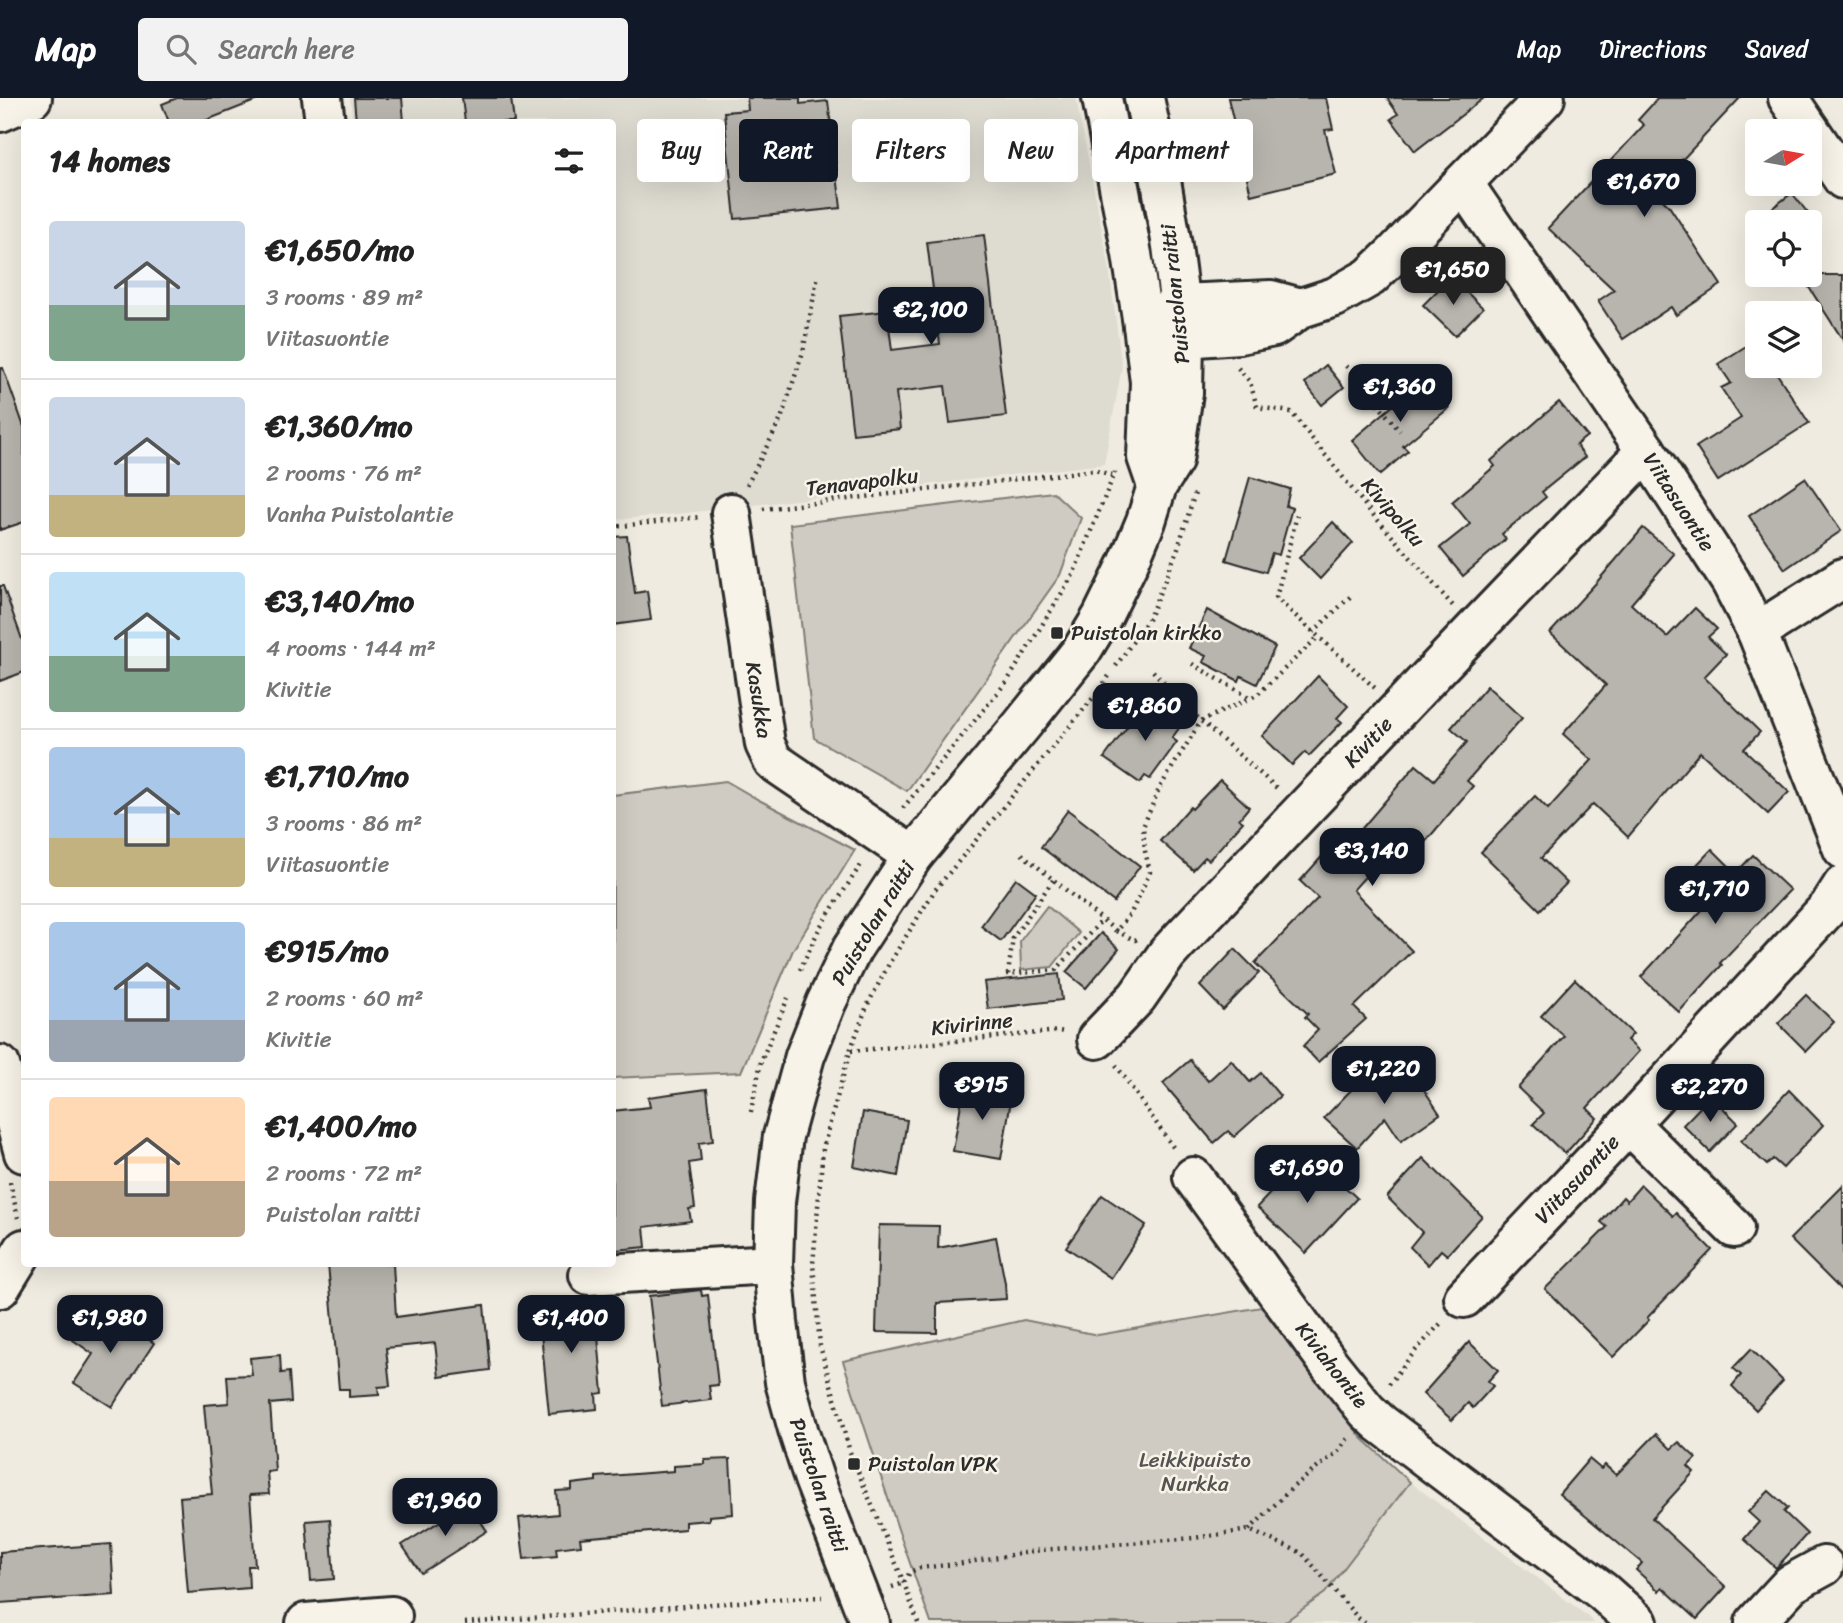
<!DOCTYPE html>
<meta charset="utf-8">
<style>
body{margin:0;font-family:Sriracha,sans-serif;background:#f2f2f2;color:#222;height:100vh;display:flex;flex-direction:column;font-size:26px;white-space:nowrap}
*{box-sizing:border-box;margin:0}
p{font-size:23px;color:#767676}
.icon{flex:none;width:38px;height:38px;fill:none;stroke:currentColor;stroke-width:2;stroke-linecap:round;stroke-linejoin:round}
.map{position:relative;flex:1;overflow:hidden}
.panel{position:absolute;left:21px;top:21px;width:595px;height:1148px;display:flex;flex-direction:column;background:#fff;border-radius:7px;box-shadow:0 7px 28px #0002}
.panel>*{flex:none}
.top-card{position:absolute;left:637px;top:21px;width:665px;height:63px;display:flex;gap:14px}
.needle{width:46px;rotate:79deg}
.fabs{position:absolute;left:1745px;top:21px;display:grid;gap:14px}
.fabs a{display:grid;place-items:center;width:77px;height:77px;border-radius:7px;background:#fff;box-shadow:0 7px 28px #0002;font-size:35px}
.price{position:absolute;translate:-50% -60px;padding:0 16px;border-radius:14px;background:#111827;color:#fff;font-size:23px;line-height:46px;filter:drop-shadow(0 2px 4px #0008)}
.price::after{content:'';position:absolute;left:50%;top:42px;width:21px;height:16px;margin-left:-10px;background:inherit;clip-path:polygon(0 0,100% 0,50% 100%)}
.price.on{background:#222;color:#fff}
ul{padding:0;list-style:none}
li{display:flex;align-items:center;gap:21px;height:175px;padding:0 28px}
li+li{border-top:2px solid #e0e0e0}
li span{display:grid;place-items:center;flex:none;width:196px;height:140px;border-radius:7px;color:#555}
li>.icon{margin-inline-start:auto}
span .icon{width:84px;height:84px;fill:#fffc;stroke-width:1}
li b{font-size:30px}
h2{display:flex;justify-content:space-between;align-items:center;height:84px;padding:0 28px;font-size:30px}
.chip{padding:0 24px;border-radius:7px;background:#fff;box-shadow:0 7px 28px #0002;font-size:24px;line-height:63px}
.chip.on{background:#111827;color:#fff}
header{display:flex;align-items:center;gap:42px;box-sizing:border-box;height:98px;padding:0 35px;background:#111827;color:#fff}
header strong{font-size:33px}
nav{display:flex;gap:38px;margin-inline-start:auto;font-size:24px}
.search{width:490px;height:63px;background:#f2f2f2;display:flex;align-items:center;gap:18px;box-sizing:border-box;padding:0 24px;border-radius:7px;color:#767676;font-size:26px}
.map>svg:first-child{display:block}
.built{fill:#dedbd1}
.green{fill:#cfcbc2;stroke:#7d7b76;stroke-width:2}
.building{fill:#b8b5ae;stroke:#2b2b2b;stroke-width:2}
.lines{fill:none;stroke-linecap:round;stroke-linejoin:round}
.minor-casing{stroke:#2b2b2b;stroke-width:44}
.major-casing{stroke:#2b2b2b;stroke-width:44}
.path{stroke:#2b2b2b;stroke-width:4.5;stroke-dasharray:2 5;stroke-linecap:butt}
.minor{stroke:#f7f3e8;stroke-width:38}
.major{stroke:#f7f3e8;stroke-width:38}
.poi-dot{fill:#2b2b2b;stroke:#f7f3e8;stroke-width:2.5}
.labels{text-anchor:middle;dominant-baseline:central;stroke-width:5;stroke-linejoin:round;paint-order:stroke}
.street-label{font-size:21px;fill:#2b2b2b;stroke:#f7f3e8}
.poi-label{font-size:21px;fill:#2b2b2b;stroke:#f7f3e8;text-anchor:start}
.park-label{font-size:21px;fill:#545351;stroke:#f7f3e8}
</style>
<header>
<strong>Map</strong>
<div class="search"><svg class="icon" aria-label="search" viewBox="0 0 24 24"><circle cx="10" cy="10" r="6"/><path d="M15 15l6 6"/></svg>Search here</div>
<nav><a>Map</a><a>Directions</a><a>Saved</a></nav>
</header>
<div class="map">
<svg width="1843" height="1525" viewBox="0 0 1843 1525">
<rect width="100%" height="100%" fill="#efebe0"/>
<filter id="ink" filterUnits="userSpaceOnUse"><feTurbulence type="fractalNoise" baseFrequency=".0143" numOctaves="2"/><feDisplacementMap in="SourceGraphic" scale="14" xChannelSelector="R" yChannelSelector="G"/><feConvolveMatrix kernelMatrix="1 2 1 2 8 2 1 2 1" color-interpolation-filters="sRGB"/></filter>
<g filter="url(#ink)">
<!-- built -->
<g class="built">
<polygon points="350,0 1076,0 1108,162 1122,269 1104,366 677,416 613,422 612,24 353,24"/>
<polygon points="1410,1384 1586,1517 1594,1525 1283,1525 1325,1495"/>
</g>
<!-- green -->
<g class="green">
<polygon points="1053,394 1081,420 1060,477 907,693 814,640 790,426"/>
<polygon points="726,683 759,702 855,752 793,852 741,974 613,980 613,697"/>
<polygon points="1047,808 1079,835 1052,869 1021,872 1020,843"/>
<polygon points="1261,1209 1361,1339 1410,1384 1325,1495 1283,1525 931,1525 898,1431 843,1263 1024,1222 1098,1237"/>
</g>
<!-- building -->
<g class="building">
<polygon points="177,0 260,0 260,1 202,24 169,24 162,6"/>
<polygon points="354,0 402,0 404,24 356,24"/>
<polygon points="462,0 511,0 514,24 465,24"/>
<polygon points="747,0 800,0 800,6 828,3 841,110 735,121 724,14 748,12"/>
<polygon points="1228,0 1326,0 1333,31 1325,32 1336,76 1251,97"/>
<polygon points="1387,0 1484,0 1415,53 1391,21 1398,16"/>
<polygon points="1658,0 1740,0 1653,93 1669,108 1721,187 1676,217 1671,209 1623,241 1598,203 1614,192 1548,130 1644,27 1638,22"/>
<polygon points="1792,95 1815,124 1754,124"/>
<polygon points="984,137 1006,318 950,325 945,288 896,294 900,331 853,336 839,218 887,213 892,252 940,246 927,144"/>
<polygon points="1801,177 1843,177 1843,242"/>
<polygon points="1451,179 1483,210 1455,238 1423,207"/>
<polygon points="1757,241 1757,268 1772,268 1809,325 1718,383 1696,349 1741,320 1721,290 1731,285 1718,266"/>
<polygon points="1326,267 1344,289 1322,307 1305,285"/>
<polygon points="0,270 3,270 24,329 24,424 0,432"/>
<polygon points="1420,276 1449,310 1403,348 1408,353 1380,377 1352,342 1396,305 1392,299"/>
<polygon points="1559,304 1587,338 1576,347 1585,359 1542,394 1546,399 1502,436 1506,441 1463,478 1440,450 1470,426 1452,404 1495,368 1491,363"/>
<polygon points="1250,379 1290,391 1286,408 1292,410 1279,457 1272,455 1266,474 1226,462"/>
<polygon points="1805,380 1841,433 1785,471 1749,418"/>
<polygon points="1333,424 1353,445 1320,481 1299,460"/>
<polygon points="1643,430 1674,456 1631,506 1667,539 1695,510 1717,531 1708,539 1726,556 1704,579 1760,634 1744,651 1789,694 1768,716 1700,654 1628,739 1593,706 1541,760 1567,785 1540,812 1481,754 1535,698 1548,711 1592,662 1563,636 1606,587 1550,535 1596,485"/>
<polygon points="627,438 635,495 647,493 651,522 612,527 612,439"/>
<polygon points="0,488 3,488 24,547 24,574 0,583"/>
<polygon points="1207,512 1275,549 1257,586 1241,578 1239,583 1203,564 1206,558 1189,550"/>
<polygon points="1318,578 1348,608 1337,620 1342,624 1309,658 1305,654 1292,667 1262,638"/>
<polygon points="1487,588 1522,620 1467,683 1473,688 1415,756 1399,742 1353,792 1412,853 1354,909 1366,921 1318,964 1303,948 1318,932 1305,919 1308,916 1255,865 1318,800 1300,783 1344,734 1352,742 1416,667 1434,682 1467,644 1451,630"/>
<polygon points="1148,601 1182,626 1172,640 1177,644 1150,681 1145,678 1140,685 1104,660"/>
<polygon points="1220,682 1249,709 1239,721 1243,724 1209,762 1205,759 1193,772 1160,743 1190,709 1192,711"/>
<polygon points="1068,712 1140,768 1114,804 1041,749"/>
<polygon points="1712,751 1736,775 1753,757 1790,792 1720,865 1722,867 1679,914 1641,879 1713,800 1688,776"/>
<polygon points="1016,780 1036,795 1001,843 981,828"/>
<polygon points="1101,835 1119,851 1086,890 1066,874"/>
<polygon points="1235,851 1259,875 1223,912 1200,888"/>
<polygon points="1059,876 1062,902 988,911 984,884"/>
<polygon points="1575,881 1633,936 1627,942 1639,953 1587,1010 1597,1020 1565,1056 1533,1026 1544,1015 1518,990 1564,938 1541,918"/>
<polygon points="1806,897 1834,924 1806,953 1778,925"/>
<polygon points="1190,962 1208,983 1231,962 1250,984 1261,975 1280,998 1234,1039 1228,1033 1214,1045 1163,985"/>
<polygon points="1395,965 1401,974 1409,969 1440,1016 1401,1043 1385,1019 1357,1050 1324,1020 1352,991"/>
<polygon points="964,988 1012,996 1001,1061 953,1053"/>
<polygon points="707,991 713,1043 699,1045 701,1063 689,1065 695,1110 689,1111 691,1123 644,1129 646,1149 616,1152 612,1122 612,1013 650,1009 648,999"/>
<polygon points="1789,992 1823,1027 1783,1070 1773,1061 1767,1067 1741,1043"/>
<polygon points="1711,998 1738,1025 1710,1054 1683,1027"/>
<polygon points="863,1014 907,1022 898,1078 854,1069"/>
<polygon points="1423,1060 1482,1118 1447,1157 1441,1152 1428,1167 1410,1149 1422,1134 1387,1099"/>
<polygon points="1318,1064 1357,1100 1306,1155 1257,1109 1294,1070 1303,1079"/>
<polygon points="1641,1087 1673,1118 1676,1115 1712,1152 1647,1220 1649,1222 1613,1259 1545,1191 1607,1129 1601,1124 1623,1099 1627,1103"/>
<polygon points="1843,1088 1843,1194 1790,1141"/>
<polygon points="1102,1097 1146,1127 1111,1180 1066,1149"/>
<polygon points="879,1127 939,1128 938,1150 996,1139 1005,1185 1006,1201 937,1205 937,1235 876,1234"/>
<polygon points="328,1166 393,1166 396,1219 484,1207 490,1272 439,1279 435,1245 386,1250 390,1288 378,1289 379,1297 349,1299 349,1291 339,1291"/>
<polygon points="701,1192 702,1198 708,1197 718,1287 709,1288 711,1302 662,1308 649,1198"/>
<polygon points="588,1201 588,1206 595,1205 603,1295 596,1296 597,1311 549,1316 538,1205"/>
<polygon points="97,1207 154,1245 112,1309 74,1285 93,1256 73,1242"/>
<polygon points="1469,1244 1498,1272 1488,1283 1493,1288 1473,1310 1468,1305 1452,1322 1423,1296"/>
<polygon points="1751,1251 1783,1283 1756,1312 1732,1288 1741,1277 1733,1270"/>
<polygon points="280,1257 281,1275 289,1274 291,1304 270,1306 275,1373 267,1374 269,1396 250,1397 255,1468 248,1468 249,1490 188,1495 180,1399 212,1396 204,1307 229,1305 227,1278 252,1277 250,1260"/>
<polygon points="1656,1336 1671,1351 1679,1344 1696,1360 1688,1368 1694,1374 1652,1420 1726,1489 1697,1521 1662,1489 1659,1493 1636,1472 1642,1465 1559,1396 1589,1361 1601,1371 1605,1367 1616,1377"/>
<polygon points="730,1361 733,1416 709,1418 709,1422 685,1424 685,1431 580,1440 581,1447 556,1450 557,1458 524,1461 519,1420 558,1416 556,1393 572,1392 572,1386 596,1383 596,1379 674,1373 674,1368 705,1366 705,1362"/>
<polygon points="1769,1393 1788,1410 1784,1414 1807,1436 1776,1470 1744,1441 1759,1424 1748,1414"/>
<polygon points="469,1405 487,1433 421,1475 402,1447"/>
<polygon points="330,1421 334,1481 311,1483 306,1423"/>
<polygon points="111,1446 114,1497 0,1505 0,1454"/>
</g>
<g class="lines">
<!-- minor casing -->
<g class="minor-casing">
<g id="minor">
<polyline points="322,0 325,24"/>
<polyline points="1788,0 1843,81"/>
<polyline points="0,14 32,0"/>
<polyline points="1463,85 1646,353 1731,484 1757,534 1843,751"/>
<polyline points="1151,222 1180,206 1271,202 1301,210"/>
<polyline points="1143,227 1184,240 1239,236 1274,229 1301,210 1335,199 1370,179 1393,157 1545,0"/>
<polyline points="731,415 765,646 773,663 913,758"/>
<polyline points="1757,534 1843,480"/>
<polyline points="1097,941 1137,899 1167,856 1177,845 1474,532 1646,353"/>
<polyline points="0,967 24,1055"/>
<polyline points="1629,1026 1734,1130"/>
<polyline points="1193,1079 1330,1267 1367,1313 1380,1325 1602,1493 1638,1525"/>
<polyline points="589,1177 773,1166"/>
<polyline points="0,1190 24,1151"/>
<polyline points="1464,1200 1629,1026 1829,809 1843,787"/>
<polyline points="306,1525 392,1518"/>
<polyline points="1755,1525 1791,1486 1824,1468"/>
</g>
</g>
<!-- major casing -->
<g class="major-casing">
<g id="major">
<polyline points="1102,0 1132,156 1143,227 1150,284 1147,359 1157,388"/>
<polyline points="870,1525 814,1381 799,1335 785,1284 778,1224 773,1166 775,1104 783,1038 805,958 826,905 852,851 913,758 1022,627 1082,552 1102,519 1128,466 1146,423 1157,388 1173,363 1183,295 1184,240 1172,148 1159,71 1144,0"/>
</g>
</g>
<!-- path -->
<g class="path">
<polyline points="1346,268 1400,333"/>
<polyline points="1238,270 1250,284 1257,309 1291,314 1369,412 1453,508"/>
<polyline points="747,387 781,321 803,254 818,177"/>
<polyline points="763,411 1095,372 1115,378"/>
<polyline points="1297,417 1276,500 1375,590"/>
<polyline points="612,429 699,419"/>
<polyline points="1313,534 1352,497"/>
<polyline points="1192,566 1251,600 1258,596 1318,539"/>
<polyline points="1116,568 1149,520 1177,453 1195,395"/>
<polyline points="1153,573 1201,623 1279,692"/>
<polyline points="903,710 1008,582 1073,477 1115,374"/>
<polyline points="1022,756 1116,833 1131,815 1150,774 1145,753 1143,729 1159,691 1201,623 1251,600"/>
<polyline points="1053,782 1013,840 1008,876 1056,872 1102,822"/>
<polyline points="1116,833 1135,842 1137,841"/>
<polyline points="800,872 820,829 862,765"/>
<polyline points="851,953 1059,933 1065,934"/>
<polyline points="1116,967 1175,1052"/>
<polyline points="751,1014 761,963 788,900"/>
<polyline points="10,1084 18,1120"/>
<polyline points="1389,1286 1416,1252 1443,1223"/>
<polyline points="1249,1432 1293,1389 1340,1352 1348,1340"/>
<polyline points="892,1489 904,1485 910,1474 920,1470 957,1466 1041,1452 1194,1440 1249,1432 1302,1455 1358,1520 1365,1525"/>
<polyline points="465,1525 790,1500 822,1499"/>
<polyline points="918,1525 904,1485 850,1354 820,1248 813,1166 823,1050 850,953 867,908 890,864 935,792 1098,594 1111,575"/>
</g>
<!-- minor -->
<use href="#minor" class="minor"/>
<!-- major -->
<use href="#major" class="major"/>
</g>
</g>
<!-- markers -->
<g class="poi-dot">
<rect x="1050" y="528" width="14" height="14" rx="3.5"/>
<rect x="847" y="1359" width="14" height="14" rx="3.5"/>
</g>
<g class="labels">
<!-- street labels -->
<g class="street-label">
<text transform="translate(1175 196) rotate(-96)">Puistolan raitti</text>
<text transform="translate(862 384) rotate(-7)">Tenavapolku</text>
<text transform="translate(1679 404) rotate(57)">Viitasuontie</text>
<text transform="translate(1393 414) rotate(49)">Kivipolku</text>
<text transform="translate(759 602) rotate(81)">Kasukka</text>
<text transform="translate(1368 644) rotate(-47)">Kivitie</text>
<text transform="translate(873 825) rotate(-59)">Puistolan raitti</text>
<text transform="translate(972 926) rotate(-6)">Kivirinne</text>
<text transform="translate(1577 1081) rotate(-47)">Viitasuontie</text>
<text transform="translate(1332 1267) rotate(52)">Kiviahontie</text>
<text transform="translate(819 1387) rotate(71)">Puistolan raitti</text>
</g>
<!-- poi labels -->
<g class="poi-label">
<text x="1071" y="535">Puistolan kirkko</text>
<text x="868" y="1366">Puistolan VPK</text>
</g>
<!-- park labels -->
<g class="park-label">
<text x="1195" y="1362">Leikkipuisto<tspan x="1195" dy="24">Nurkka</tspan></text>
</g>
</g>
</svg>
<div class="fabs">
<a><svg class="needle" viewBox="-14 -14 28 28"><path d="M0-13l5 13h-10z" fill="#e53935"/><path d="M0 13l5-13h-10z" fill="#767676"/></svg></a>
<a><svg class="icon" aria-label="locate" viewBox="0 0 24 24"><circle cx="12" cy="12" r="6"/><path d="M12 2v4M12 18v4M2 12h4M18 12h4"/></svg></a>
<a><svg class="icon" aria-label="layers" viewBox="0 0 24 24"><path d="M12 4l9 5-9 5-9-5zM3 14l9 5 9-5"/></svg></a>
</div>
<b class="price" style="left:1644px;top:121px">€1,670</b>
<b class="price on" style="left:1453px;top:209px">€1,650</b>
<b class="price" style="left:931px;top:249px">€2,100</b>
<b class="price" style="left:1400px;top:326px">€1,360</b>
<b class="price" style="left:1145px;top:645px">€1,860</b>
<b class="price" style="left:1372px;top:790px">€3,140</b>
<b class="price" style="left:1715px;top:828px">€1,710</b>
<b class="price" style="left:1384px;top:1008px">€1,220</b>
<b class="price" style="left:982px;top:1024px">€915</b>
<b class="price" style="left:1710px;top:1026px">€2,270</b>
<b class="price" style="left:1307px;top:1107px">€1,690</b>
<b class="price" style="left:110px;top:1257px">€1,980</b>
<b class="price" style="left:571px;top:1257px">€1,400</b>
<b class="price" style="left:445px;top:1440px">€1,960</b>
<div class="top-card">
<a class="chip">Buy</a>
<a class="chip on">Rent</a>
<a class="chip">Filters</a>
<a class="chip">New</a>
<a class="chip">Apartment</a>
</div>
<section class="panel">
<h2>14 homes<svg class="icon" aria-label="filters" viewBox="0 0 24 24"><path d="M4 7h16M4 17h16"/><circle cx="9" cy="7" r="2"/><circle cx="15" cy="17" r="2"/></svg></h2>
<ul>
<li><span style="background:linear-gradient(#c9d6e8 60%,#7fa58c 0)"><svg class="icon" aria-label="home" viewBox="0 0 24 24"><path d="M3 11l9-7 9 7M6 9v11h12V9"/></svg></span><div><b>€1,650/mo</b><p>3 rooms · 89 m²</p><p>Viitasuontie</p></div></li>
<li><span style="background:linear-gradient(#c9d6e8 70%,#c2b280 0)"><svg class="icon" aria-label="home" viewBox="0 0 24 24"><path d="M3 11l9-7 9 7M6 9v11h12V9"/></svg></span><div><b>€1,360/mo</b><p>2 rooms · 76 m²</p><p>Vanha Puistolantie</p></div></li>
<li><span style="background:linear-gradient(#bfe0f5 60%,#7fa58c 0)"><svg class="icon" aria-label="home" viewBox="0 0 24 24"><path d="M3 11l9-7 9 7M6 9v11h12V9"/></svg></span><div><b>€3,140/mo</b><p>4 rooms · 144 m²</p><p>Kivitie</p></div></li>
<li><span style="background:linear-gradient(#a9c7e8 65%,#c2b280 0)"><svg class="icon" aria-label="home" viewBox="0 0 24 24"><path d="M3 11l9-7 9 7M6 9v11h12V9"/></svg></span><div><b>€1,710/mo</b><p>3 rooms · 86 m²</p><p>Viitasuontie</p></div></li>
<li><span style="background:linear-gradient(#a9c7e8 70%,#9aa5b1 0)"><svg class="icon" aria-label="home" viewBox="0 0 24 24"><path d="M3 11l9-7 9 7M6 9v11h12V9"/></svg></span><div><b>€915/mo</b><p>2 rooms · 60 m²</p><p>Kivitie</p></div></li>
<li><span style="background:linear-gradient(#ffd9b3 60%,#b9a48a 0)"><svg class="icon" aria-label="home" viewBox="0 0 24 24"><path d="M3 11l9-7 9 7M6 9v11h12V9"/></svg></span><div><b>€1,400/mo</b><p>2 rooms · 72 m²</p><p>Puistolan raitti</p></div></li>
</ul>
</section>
</div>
